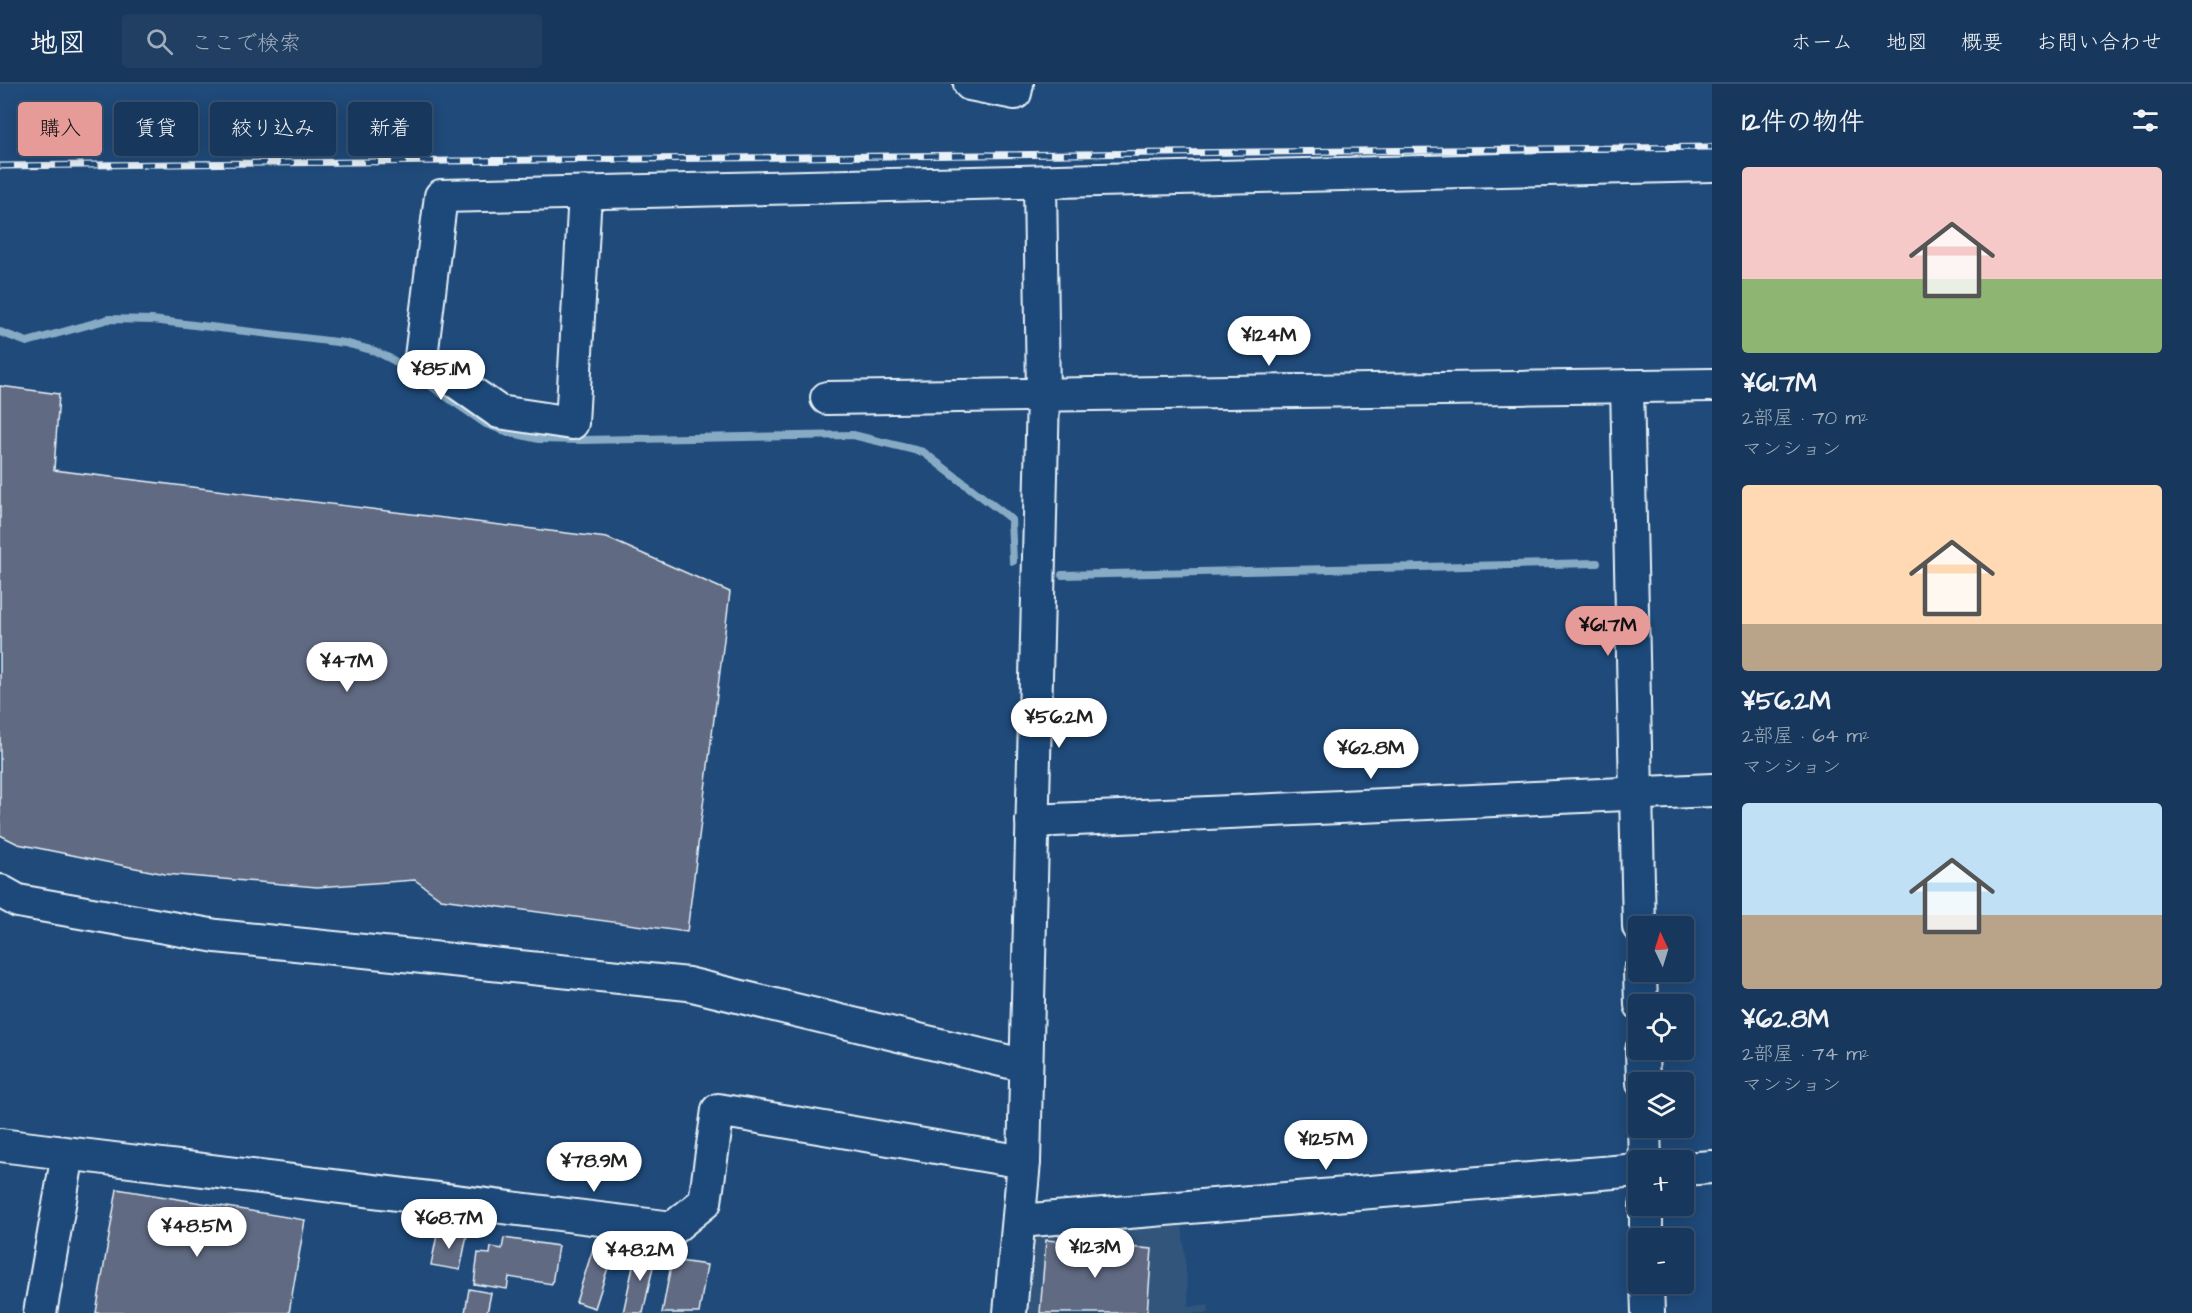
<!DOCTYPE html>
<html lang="ja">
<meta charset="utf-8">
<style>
body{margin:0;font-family:"Architects Daughter","Klee One",sans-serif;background:#203f62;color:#f1f3f6;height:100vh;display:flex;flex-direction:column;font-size:22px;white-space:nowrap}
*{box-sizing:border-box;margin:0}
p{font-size:20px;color:#9eacbb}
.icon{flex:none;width:33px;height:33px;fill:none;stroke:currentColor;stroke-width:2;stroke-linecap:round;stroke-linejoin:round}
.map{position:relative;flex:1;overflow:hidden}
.drawer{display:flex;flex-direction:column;background:#17385c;width:480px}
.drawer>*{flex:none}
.banner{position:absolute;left:18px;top:18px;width:570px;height:54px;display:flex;gap:12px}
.needle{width:39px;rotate:356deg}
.controls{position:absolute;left:1628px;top:832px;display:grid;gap:12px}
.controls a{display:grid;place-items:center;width:66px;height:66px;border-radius:6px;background:#17385c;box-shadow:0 3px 15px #0003,0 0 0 2px #365272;font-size:30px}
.price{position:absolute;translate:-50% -51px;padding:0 14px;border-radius:21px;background:#fff;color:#222;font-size:20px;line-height:39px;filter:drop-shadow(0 2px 3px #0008)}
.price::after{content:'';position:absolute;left:50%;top:36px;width:18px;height:14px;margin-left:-9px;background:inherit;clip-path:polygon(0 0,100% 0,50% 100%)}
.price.active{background:#e69b98;color:#111}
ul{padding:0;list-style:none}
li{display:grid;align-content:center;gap:12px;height:318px;padding:0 30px}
li span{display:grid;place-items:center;height:186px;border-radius:6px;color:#555}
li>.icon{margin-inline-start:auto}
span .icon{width:108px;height:108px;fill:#fffc;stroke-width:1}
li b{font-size:26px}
h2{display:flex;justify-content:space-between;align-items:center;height:72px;padding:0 30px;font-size:26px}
.pill{padding:0 21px;border-radius:6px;background:#17385c;box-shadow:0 3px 15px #0003,0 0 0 2px #365272;font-size:21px;line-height:54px}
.pill.active{background:#e69b98;color:#111}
header{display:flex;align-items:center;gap:36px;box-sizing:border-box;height:84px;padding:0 30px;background:#17385c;border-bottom:2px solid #365272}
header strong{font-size:28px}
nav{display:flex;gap:33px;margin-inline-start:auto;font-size:21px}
.search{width:420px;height:54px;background:#203f62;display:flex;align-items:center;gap:15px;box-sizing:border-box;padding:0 21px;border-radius:6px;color:#9eacbb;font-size:22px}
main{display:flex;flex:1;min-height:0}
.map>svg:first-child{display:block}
.built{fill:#33547c}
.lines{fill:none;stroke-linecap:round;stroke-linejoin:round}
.stream{stroke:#87abc4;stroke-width:8}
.building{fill:#616a82;stroke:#e8f1f8;stroke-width:1.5}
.minor-casing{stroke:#e8f1f8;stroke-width:36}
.minor{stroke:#1f4a7a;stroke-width:32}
.rail-casing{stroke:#e8f1f8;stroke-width:7}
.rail{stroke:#1f4a7a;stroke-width:4.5;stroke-dasharray:14;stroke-linecap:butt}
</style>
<header>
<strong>地図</strong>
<div class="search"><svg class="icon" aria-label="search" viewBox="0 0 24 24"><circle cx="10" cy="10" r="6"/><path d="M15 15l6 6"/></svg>ここで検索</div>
<nav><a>ホーム</a><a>地図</a><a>概要</a><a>お問い合わせ</a></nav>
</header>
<main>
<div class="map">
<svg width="1712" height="1229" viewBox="0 0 1712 1229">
<rect width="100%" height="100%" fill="#1f4a7a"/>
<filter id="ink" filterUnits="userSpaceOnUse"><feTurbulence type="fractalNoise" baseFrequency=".0167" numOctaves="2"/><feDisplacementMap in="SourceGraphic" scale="12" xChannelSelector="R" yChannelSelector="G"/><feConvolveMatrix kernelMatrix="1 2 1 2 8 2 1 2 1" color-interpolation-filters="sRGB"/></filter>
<g filter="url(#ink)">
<!-- built -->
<polygon class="built" points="1182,1138 1189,1223 1208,1220 1209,1229 1025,1229 1031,1162 1037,1149"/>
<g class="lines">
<!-- stream -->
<g class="stream">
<polyline points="0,248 27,258 109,235 152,236 345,259 375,267 393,276 486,340 508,348 539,355 582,356 853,351 923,368 1011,435 1013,477"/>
<polyline points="1062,491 1597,479"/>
</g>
</g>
<!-- building -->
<g class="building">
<polygon points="0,302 59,310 54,386 607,454 730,508 687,848 441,815 415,796 317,803 165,790 18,760 0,751"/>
<polygon points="117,1105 305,1136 289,1229 96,1229"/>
<polygon points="438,1146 467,1151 460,1186 431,1181"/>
<polygon points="504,1154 558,1162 552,1200 509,1193 507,1205 474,1200 478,1169 490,1170 491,1163 502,1165"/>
<polygon points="596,1155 615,1162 595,1224 576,1218"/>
<polygon points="1046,1156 1152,1165 1147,1229 1040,1229"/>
<polygon points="637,1164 656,1169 643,1229 623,1229"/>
<polygon points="672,1176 707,1181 699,1229 662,1229"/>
<polygon points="469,1205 491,1209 487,1229 465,1229"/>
</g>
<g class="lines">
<!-- minor casing -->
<g class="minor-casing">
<g id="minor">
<polyline points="970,0 1015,9 1017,0"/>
<polyline points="585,109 572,339 499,328 421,273 441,112 1712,81"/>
<polyline points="1627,302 1639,843"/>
<polyline points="827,314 1712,301"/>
<polyline points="1032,737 1712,706"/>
<polyline points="0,807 18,817 216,852 688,900 1026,982"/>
<polyline points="1640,888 1641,921"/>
<polyline points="1642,966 1643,999"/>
<polyline points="1644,1044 1645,1077"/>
<polyline points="0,1061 673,1144 705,1118 718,1026 1024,1078"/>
<polyline points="1683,1085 1712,1083"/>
<polyline points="1646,1122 1646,1155"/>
<polyline points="1019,1137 1638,1086"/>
<polyline points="1647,1200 1648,1229"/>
<polyline points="40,1229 68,1070"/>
<polyline points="1010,1229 1024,1078 1043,311 1040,98"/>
</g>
</g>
<!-- minor -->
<use href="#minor" class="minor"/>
<!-- rail casing -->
<g class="rail-casing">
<polyline id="rail" points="0,82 1712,63"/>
</g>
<!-- rail -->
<use href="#rail" class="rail"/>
</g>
</g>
</svg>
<div class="controls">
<a><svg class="needle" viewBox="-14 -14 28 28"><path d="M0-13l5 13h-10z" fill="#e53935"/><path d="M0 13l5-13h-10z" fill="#9eacbb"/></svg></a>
<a><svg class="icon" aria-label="locate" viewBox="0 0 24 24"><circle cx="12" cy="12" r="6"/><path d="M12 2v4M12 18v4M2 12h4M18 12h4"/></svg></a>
<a><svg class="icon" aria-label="layers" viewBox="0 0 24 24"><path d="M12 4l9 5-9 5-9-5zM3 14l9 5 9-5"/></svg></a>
<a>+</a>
<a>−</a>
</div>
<b class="price" style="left:1269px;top:283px">¥124M</b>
<b class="price" style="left:441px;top:317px">¥85.1M</b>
<b class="price active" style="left:1608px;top:573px">¥61.7M</b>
<b class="price" style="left:347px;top:609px">¥47M</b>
<b class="price" style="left:1059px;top:665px">¥56.2M</b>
<b class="price" style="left:1371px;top:696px">¥62.8M</b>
<b class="price" style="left:1326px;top:1087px">¥125M</b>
<b class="price" style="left:594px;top:1109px">¥78.9M</b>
<b class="price" style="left:449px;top:1166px">¥68.7M</b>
<b class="price" style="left:197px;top:1174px">¥48.5M</b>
<b class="price" style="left:1095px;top:1195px">¥123M</b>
<b class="price" style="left:640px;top:1198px">¥48.2M</b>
<div class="banner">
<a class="pill active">購入</a>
<a class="pill">賃貸</a>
<a class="pill">絞り込み</a>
<a class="pill">新着</a>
</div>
</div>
<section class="drawer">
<h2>12件の物件<svg class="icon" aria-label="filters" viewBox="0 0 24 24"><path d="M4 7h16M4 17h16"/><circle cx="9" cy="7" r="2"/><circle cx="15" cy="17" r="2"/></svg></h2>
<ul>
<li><span style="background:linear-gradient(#f6c9c9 60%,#8fb573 0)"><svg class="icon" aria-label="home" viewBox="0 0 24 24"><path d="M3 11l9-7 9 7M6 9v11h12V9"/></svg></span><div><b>¥61.7M</b><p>2部屋 · 70 m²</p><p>マンション</p></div></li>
<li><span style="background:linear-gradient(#ffd9b3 75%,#b9a48a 0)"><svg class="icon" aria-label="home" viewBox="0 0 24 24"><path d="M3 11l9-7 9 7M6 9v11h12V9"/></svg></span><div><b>¥56.2M</b><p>2部屋 · 64 m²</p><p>マンション</p></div></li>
<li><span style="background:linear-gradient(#bfe0f5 60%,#b9a48a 0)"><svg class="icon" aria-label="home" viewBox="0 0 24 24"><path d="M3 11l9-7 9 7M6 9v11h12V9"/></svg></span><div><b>¥62.8M</b><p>2部屋 · 74 m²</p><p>マンション</p></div></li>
</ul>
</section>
</main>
